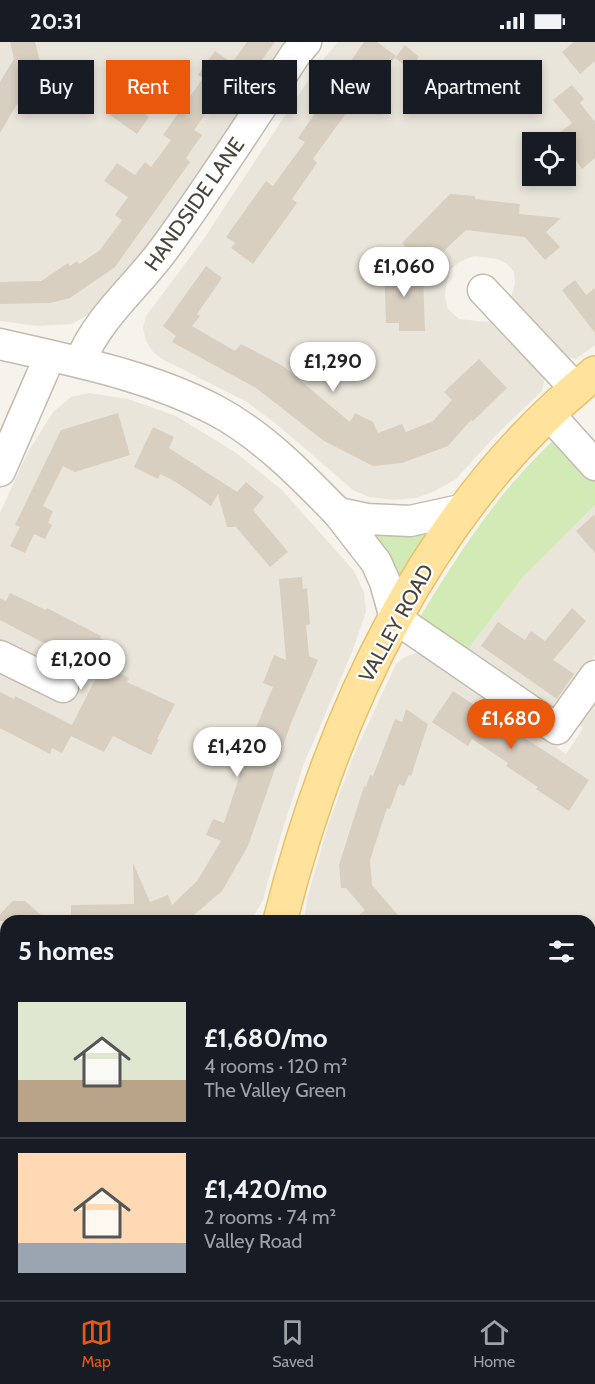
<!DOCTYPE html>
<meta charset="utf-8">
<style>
body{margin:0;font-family:Cabin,sans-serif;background:#242831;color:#f1f3f6;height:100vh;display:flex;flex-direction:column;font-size:22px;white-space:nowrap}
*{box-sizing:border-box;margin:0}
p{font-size:20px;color:#9ea1a6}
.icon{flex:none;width:33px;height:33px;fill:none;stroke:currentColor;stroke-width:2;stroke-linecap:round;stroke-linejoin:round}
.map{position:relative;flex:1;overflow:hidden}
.side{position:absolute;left:0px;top:873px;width:596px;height:386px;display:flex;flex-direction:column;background:#171b24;border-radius:18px 18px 0 0;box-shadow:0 3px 9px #0003}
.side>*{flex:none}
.banner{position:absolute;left:18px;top:18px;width:560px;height:54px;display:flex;gap:12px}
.tools{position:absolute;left:522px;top:90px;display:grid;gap:12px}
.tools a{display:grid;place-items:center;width:54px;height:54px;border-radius:0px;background:#171b24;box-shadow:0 3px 9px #0003;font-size:30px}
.price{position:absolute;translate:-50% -51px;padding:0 14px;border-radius:21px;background:#fff;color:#222;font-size:20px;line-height:39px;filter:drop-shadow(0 2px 3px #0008)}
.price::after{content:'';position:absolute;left:50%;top:36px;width:18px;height:14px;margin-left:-9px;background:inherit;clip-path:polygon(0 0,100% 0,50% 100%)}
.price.on{background:#ea580c;color:#fff}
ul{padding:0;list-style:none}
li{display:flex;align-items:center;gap:18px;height:150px;padding:0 18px}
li+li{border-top:2px solid #363941}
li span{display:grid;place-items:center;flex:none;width:168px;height:120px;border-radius:0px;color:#555}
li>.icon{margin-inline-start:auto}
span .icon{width:72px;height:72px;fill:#fffc;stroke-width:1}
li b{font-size:26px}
h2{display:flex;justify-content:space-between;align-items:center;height:72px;padding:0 18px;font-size:26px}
.chip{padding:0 21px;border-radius:0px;background:#171b24;box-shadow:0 3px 9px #0003;font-size:21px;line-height:54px}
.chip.on{background:#ea580c;color:#fff}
.status{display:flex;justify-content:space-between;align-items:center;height:42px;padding:0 30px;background:#171b24;direction:ltr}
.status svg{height:16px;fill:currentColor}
.menu{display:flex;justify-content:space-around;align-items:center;height:84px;border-top:2px solid #363941;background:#171b24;font-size:16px;color:#9ea1a6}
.menu a{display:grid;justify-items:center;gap:3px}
.menu .on{color:#ea580c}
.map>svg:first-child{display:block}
.residential{fill:#eae5da;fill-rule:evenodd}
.green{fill:#d2eab5}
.building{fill:#d8cfc1}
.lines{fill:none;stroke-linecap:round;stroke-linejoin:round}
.minor-casing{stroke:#c2bbae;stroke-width:33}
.major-casing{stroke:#e6c16a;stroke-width:36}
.path{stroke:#c4b79f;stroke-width:4;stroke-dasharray:3 3;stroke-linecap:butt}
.minor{stroke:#fff;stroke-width:30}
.major{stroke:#ffe39c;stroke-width:33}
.labels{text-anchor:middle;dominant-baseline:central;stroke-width:4.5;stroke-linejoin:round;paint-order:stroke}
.street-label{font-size:21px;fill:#4b4439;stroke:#fff}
</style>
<div class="status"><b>20:31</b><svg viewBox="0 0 49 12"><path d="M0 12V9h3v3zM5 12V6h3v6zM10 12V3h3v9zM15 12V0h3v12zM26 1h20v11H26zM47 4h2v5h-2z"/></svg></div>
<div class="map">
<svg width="595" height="1258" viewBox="0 0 595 1258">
<rect width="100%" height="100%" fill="#f6f3ec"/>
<!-- residential -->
<g class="residential">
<polygon points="0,0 290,0 157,198 105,263 72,282 37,284 0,279"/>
<path d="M338,0H595V303L576,317L562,313L510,259L515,241L514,230L507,222L498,217L474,214L461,219L451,227L446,244L445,255L448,267L459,277L487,280L491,276L545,335L542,349L497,392L456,437L435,449L416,456L394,458L369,455L353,448L280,385L247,360L162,317L153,310L146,299L143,286L146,274L203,198L319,22ZM532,100H566V134H532Z"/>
<polygon points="89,351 128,357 176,374 235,410 282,448 354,529 364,550 366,570 352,610 303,724 280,796 263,858 251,879 6,879 6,912 0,912 0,622 30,641 68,660 78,640 46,624 0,605 0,471 27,412 53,370 71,355"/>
<polygon points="595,463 595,613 560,669 550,670 465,611 523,535"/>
<polygon points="416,611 432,615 566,712 583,686 571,678 595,645 595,980 590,979 590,879 304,879 307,857 328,783 355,710 396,622 405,615"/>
<polygon points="0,959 6,959 6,1113 0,1114"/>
<polygon points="590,1017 595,1019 595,1169 590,1167"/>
<polygon points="0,1213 6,1213 6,1252 229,1253 228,1258 0,1258"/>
</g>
<!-- green -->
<g class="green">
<path d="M559,393L595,436V463L523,535L465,611L415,583C457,514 499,447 559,393Z"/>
<polygon points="432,483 395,542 367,487"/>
<polygon points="6,1113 3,1133 6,1133 6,1213 0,1213 0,1114"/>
<polygon points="590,1167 595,1169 595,1258 329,1258 325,1253 590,1252"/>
</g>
<!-- building -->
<g class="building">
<polygon points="10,0 35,0 44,35 25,67 17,62 0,91 0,40 14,17"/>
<polygon points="247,0 275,0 254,29 250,26 233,50 225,45 194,88 202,93 186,116 190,120 115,225 70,256 50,261 0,262 0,240 41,239 68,221 70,224 77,219 79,222 100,208 122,178 115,173 128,155 104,139 117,121 135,133 145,120 151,125 171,98 163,93 203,36 198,33 215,9 232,21"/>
<polygon points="364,0 377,0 396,14 372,48 388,59 379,73 356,57 313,117 317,121 292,157 297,161 253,222 231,206 235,201 226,195 266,139 273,144 305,100 298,96"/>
<polygon points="574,0 595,0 595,19 580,32 562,10"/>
<polygon points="405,3 419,15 409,27 395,16"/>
<polygon points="572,43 584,57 580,61 595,80 595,116 582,127 558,92 572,81 553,58"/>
<polygon points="122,56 149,75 137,92 110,73"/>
<polygon points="450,152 475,154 475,157 520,162 519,172 561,176 546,190 560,205 545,218 525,195 466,188 426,226 402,201"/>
<polygon points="384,219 423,233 425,289 399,289 399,281 386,281"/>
<polygon points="206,224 222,236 197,272 200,274 192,284 235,309 241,302 283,324 350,380 355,371 373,380 378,391 402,382 406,390 433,379 452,358 444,350 479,317 507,346 473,379 471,378 448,404 402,421 373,424 324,399 256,346 172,300 176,294 163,284"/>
<polygon points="575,238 586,253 595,246 595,291 562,248"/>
<polygon points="118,371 130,413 75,430 63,424 43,464 53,469 48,481 52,483 45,497 34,492 25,511 10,504 20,485 15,483 61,388"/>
<polygon points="153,385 174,395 169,406 237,450 246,440 264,455 253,468 288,510 270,525 236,485 227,485 218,452 211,464 176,440 160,432 158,437 134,425"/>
<polygon points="595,472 595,511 576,489"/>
<polygon points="302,535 303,547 307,546 310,582 306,583 309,614 318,618 291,681 248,804 222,849 194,873 178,879 71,879 71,863 134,862 133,821 150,860 168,853 172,863 197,839 221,799 206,793 213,777 224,781 253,693 273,645 263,641 274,613 286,618 279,537"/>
<polygon points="10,551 46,568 47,566 101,594 100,596 112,602 99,630 103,623 129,636 127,640 175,662 157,697 159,698 151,713 113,694 104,710 71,694 62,711 52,706 50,712 0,686 0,650 14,657 15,654 72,683 99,630 0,578 0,556 6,559"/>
<polygon points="572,566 586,579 553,618 574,632 557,657 481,604 498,580 525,598 531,589 545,599"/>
<polygon points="453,649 589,738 569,769 536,747 538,745 506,724 508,721 472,697 468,704 432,680"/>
<polygon points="406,667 428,682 411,734 409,733 404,744 399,742 390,767 387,766 370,818 372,843 403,879 352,879 365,868 346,846 341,846 339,823 364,744 366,745 370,733 373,734 395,677 402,680"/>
<polygon points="13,859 25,859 48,879 0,879 0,872"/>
</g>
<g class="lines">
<!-- minor casing -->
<g class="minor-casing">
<g id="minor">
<polyline points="483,248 576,347"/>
<path d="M0,302C73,319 148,333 215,368C262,393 301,433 338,471"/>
<path d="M80,320C98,274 139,243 167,203C212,141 253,77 295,13L306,0"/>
<polyline points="548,371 595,423"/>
<polyline points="0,429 50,314"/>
<polyline points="465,467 410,479 367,477 338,471 376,520 385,540 395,576 557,687 595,634"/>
<polyline points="0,614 63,645"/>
<polyline points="590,994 595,995"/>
</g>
</g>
<!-- major casing -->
<g class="major-casing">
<g id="major">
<path d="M280,879C332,674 426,466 595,331"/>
<polyline points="0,937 6,937"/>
</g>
</g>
<!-- path -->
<g class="path">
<polyline points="0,1163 6,1162"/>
<polyline points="0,1194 6,1182"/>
<polyline points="590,1197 595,1198"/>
<polyline points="577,1252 595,1257"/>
<polyline points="270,1258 271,1252"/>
</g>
<!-- minor -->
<use href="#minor" class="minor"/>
<!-- major -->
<use href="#major" class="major"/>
</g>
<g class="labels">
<!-- street labels -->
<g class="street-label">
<text transform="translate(194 162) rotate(-55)">HANDSIDE LANE</text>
<text transform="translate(396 581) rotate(-61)">VALLEY ROAD</text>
</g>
</g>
</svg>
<div class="tools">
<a><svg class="icon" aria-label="locate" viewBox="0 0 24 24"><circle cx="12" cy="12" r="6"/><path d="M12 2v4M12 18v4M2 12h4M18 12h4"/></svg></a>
</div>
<b class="price" style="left:404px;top:256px">£1,060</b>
<b class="price" style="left:333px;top:351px">£1,290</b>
<b class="price" style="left:81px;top:649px">£1,200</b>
<b class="price on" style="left:511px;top:708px">£1,680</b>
<b class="price" style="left:237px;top:736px">£1,420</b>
<div class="banner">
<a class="chip">Buy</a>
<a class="chip on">Rent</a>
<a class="chip">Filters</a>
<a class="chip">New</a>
<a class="chip">Apartment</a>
</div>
<section class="side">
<h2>5 homes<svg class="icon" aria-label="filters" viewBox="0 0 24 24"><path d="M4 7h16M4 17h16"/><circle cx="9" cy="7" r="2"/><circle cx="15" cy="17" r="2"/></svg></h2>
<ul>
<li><span style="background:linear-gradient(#dfe7d0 65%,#b9a48a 0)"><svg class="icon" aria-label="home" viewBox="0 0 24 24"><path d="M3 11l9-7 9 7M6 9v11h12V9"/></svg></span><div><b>£1,680/mo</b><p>4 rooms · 120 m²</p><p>The Valley Green</p></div></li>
<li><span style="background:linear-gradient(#ffd9b3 75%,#9aa5b1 0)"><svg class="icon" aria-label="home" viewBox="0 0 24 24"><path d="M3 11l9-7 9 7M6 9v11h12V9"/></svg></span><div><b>£1,420/mo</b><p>2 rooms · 74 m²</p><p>Valley Road</p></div></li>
</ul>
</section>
</div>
<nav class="menu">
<a class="on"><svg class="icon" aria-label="map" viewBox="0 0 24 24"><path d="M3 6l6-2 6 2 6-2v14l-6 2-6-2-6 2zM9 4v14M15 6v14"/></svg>Map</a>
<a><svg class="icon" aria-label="saved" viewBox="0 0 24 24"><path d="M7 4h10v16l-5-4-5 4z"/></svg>Saved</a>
<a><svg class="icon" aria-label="home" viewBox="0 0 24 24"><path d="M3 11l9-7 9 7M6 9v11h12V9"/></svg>Home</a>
</nav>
